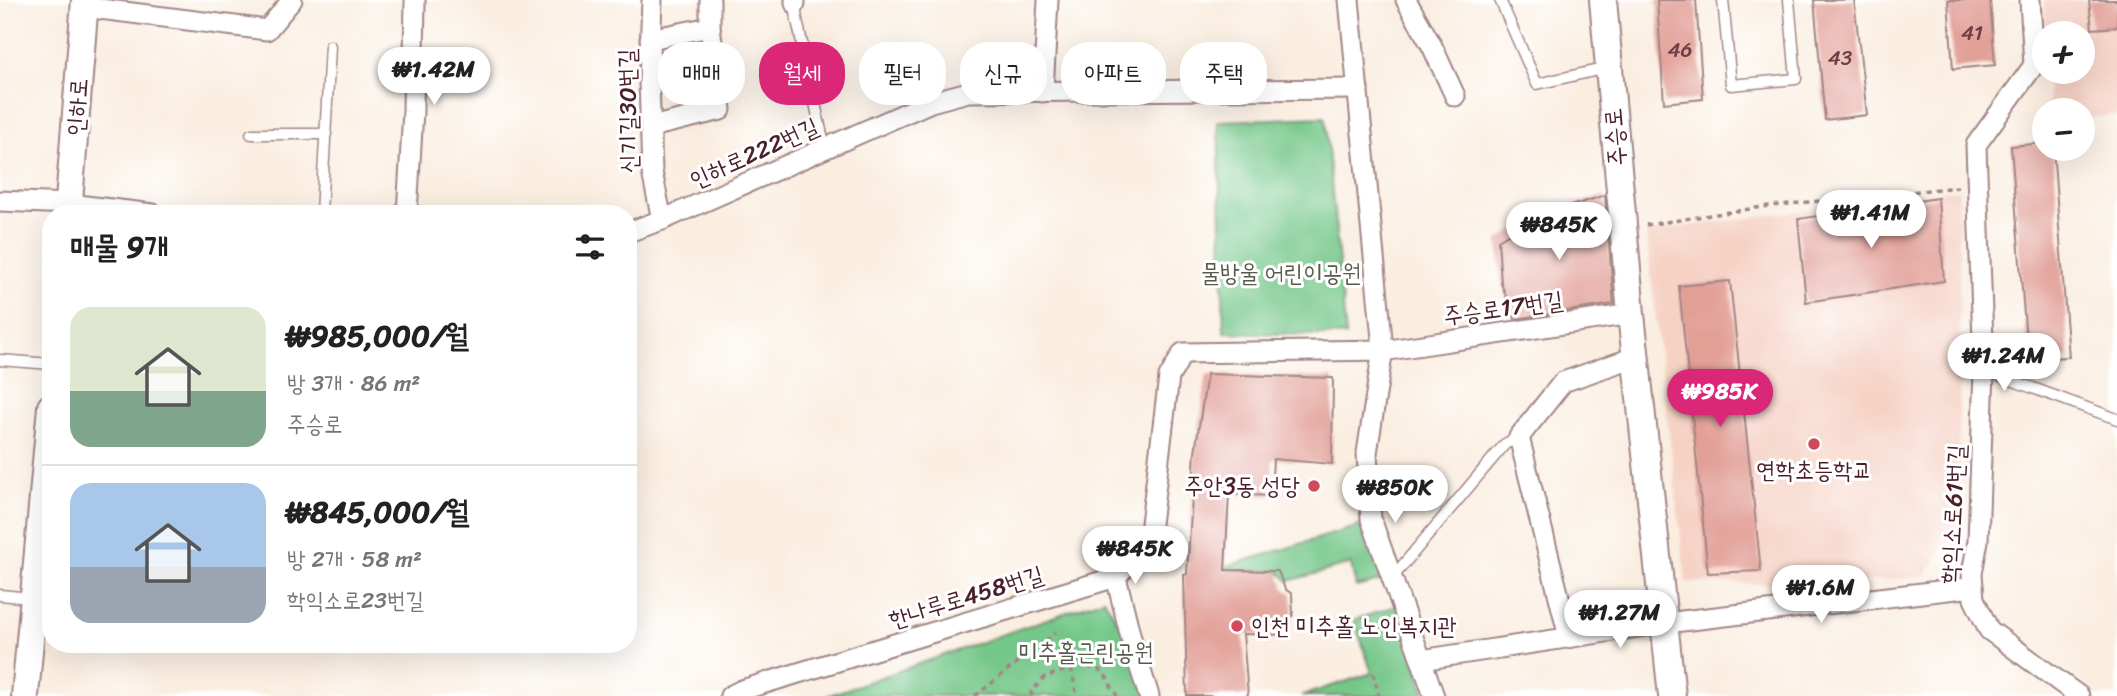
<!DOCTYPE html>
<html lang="ko">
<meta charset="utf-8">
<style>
body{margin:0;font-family:Sriracha,"Poor Story",sans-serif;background:#f2f2f2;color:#222;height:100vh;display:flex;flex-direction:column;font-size:26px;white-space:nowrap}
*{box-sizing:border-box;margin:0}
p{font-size:23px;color:#767676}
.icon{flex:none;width:38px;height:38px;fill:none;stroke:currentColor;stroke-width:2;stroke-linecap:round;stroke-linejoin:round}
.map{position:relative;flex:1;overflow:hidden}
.drawer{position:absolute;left:42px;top:205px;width:595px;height:448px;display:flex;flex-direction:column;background:#fff;border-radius:28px;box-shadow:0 7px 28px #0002}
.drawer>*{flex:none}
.top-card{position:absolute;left:658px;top:42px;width:665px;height:63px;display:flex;gap:14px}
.controls{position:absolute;left:2032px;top:21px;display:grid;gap:14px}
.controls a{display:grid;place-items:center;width:63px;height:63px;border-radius:50%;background:#fff;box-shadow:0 7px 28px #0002;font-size:35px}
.price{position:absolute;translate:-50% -60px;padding:0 16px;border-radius:24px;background:#fff;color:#222;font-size:23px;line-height:46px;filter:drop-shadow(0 2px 4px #0008)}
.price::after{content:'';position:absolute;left:50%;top:42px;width:21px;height:16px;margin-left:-10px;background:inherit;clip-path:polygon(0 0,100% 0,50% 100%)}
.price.selected{background:#db2777;color:#fff}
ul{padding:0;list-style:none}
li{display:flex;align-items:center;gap:21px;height:175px;padding:0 28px}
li+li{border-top:2px solid #e0e0e0}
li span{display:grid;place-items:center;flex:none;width:196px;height:140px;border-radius:21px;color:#555}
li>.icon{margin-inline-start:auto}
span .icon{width:84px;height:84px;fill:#fffc;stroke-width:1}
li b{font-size:30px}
h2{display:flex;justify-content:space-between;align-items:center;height:84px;padding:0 28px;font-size:30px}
.pill{padding:0 24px;border-radius:28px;background:#fff;box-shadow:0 7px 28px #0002;font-size:24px;line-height:63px}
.pill.selected{background:#db2777;color:#fff}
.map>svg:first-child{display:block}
.built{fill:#f6d2c5}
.green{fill:#75c789;stroke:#60735a;stroke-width:2}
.building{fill:#e29f96}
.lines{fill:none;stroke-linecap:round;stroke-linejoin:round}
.lane-casing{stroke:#a28686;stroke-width:13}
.street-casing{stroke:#a28686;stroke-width:23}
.secondary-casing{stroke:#a28686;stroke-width:30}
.path{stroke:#a28686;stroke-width:3.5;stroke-dasharray:5 5;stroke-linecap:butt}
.lane{stroke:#fff;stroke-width:10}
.street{stroke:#fff;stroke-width:19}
.secondary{stroke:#fff;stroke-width:26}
.poi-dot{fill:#d1495b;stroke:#fff;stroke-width:2.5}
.labels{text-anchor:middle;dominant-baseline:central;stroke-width:6;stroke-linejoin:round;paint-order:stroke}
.number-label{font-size:21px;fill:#703f46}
.street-label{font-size:24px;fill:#4a1f2b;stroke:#fff}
.park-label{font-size:24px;fill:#595a4c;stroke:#fff}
.poi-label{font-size:24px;fill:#4a1f2b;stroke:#fff}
</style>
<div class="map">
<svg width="2117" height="696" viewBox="0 0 2117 696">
<rect width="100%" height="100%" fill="#fff"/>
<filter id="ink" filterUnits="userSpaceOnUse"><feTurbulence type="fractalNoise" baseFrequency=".0143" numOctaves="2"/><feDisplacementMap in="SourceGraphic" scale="14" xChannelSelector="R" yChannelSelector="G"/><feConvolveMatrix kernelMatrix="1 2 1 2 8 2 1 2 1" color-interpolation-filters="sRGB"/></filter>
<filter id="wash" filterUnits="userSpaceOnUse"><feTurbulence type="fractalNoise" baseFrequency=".00686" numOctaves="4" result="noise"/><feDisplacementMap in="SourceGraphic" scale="28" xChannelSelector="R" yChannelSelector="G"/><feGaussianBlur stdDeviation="1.57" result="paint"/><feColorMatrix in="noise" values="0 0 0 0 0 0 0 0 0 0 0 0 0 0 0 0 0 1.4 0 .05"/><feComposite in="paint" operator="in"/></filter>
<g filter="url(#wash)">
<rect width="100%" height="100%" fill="#faeee1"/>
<!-- built -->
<g class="built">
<polygon points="2044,0 2117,0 2117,115 2083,118 2082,110 2049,110 2047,72 2082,72 2082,33 2045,33"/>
<polygon points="1959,189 1960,360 1957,529 1924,577 1807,585 1686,582 1646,232"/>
</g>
<!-- green -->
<g class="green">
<polygon points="1325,117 1346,336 1224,332 1218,121"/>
<polygon points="1369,523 1392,578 1356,587 1351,564 1289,581 1278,571 1215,570"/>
<polygon points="1104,599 1133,646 1148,696 827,696"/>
<polygon points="1402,604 1425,696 1301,696 1372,673 1354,620"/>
</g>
<g id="blocks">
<!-- building -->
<g class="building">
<polygon points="1657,0 1696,0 1703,99 1664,103"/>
<polygon points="1814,0 1854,0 1867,115 1825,120"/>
<polygon points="1948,0 1990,0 1995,65 1953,69"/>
<polygon points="2089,0 2117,0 2117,27 2092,29"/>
<polygon points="2044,143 2044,149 2053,149 2069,357 2050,358 2049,353 2027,354 2011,146"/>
<polygon points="1605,195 1614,304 1515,319 1501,283 1498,240 1537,217"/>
<polygon points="1938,198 1944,281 1806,302 1798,219"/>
<polygon points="1730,281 1761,571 1708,573 1679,286"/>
<polygon points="1207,374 1333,378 1332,464 1273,459 1271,496 1229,494 1225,570 1278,571 1285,589 1292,594 1293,615 1290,618 1289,635 1243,634 1248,696 1187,696 1184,575 1187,574 1195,452"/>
</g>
</g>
</g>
<g filter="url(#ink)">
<use href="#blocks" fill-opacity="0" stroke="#a28686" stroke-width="2"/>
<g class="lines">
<!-- lane casing -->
<g class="lane-casing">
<g id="lane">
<polyline points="1500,0 1537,84 1607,68"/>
<polyline points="1723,0 1731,85 1796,79 1789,0"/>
<polyline points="795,3 797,20 825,149"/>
<polyline points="251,134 326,134"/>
<polyline points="321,214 330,46"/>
<polyline points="0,360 51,364"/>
<polyline points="1984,370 2117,419"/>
<polyline points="1392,578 1505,444 1519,437"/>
<polyline points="0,595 31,598"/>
</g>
</g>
<!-- street casing -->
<g class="street-casing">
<g id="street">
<polyline points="652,0 649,81 652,172 662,220"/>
<polyline points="795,0 795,3"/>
<polyline points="1349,0 1383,349 1367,453 1371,519 1434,696"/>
<polyline points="1406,0 1432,46 1455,96"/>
<polyline points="2030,0 2034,65 1976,145 1984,370 1978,541 1972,573 1973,587 1974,599 1989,630 2079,696"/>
<polyline points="84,7 267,30 292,0"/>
<polyline points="650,39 710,27"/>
<polyline points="1043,92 1048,0"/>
<polyline points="651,127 721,110 710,27 710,0"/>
<polyline points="0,201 69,204 153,214"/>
<polyline points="407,214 413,111 415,0"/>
<polyline points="628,232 662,220 931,102 968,92 1358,89"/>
<polyline points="1116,577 1133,646 1149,696"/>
<polyline points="1569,637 1519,437 1563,382 1635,357"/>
<polyline points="1421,660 1665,623 1973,587"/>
<polyline points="730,696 742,690 1116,577 1149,540 1169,377 1183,353 1389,350 1631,314"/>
</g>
</g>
<!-- secondary casing -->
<g class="secondary-casing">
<g id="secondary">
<polyline points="1603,0 1631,314 1672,696"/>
<polyline points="68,214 85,0"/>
<polyline points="25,696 51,407"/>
</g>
</g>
<!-- path -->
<g class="path">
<polyline points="1646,225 1769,206 1958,187"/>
<polyline points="1071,668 1077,696"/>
<polyline points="1373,673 1379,696"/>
<polyline points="975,696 1056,632"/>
<polyline points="1032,696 1031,692 1045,677 1081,665 1103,671 1117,696"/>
</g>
<!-- lane -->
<use href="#lane" class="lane"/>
<!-- street -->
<use href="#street" class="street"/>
<!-- secondary -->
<use href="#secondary" class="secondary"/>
</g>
</g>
<!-- markers -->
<g class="poi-dot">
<circle cx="1814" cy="444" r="7"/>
<circle cx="1314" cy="486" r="7"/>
<circle cx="1237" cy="626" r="7"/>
</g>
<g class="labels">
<!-- number labels -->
<g class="number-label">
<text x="1972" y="33">41</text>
<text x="1680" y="50">46</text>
<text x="1840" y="58">43</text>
</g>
<!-- street labels -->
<g class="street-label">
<text transform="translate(77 107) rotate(-86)">인하로</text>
<text transform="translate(628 111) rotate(-91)">신기길30번길</text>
<text transform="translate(1615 137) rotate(-95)">주승로</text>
<text transform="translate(754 153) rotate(-24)">인하로222번길</text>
<text transform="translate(1503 308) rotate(-8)">주승로17번길</text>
<text transform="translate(1953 514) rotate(-87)">학익소로61번길</text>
<text transform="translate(966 597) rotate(-17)">한나루로458번길</text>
</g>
<!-- park labels -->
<g class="park-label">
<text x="1281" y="273">물방울 어린이공원</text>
<text x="1086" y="652">미추홀근린공원</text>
</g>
<!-- poi labels -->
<g class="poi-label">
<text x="1814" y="470">연학초등학교</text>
<text x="1300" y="486" text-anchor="end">주안3동 성당</text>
<text x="1251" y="626" text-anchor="start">인천 미추홀 노인복지관</text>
</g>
</g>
</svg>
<div class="controls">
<a>+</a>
<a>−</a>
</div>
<b class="price" style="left:434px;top:107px">₩1.42M</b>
<b class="price" style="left:1871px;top:250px">₩1.41M</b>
<b class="price" style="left:1559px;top:262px">₩845K</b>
<b class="price" style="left:2004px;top:393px">₩1.24M</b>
<b class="price selected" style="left:1720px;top:429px">₩985K</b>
<b class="price" style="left:1395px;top:525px">₩850K</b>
<b class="price" style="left:1135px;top:586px">₩845K</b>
<b class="price" style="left:1821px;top:625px">₩1.6M</b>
<b class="price" style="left:1620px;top:650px">₩1.27M</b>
<div class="top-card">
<a class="pill">매매</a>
<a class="pill selected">월세</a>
<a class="pill">필터</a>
<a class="pill">신규</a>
<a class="pill">아파트</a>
<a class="pill">주택</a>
</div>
<section class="drawer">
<h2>매물 9개<svg class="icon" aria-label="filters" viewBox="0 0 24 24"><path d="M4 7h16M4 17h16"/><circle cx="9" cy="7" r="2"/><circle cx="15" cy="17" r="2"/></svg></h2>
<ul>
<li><span style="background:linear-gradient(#dfe7d0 60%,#7fa58c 0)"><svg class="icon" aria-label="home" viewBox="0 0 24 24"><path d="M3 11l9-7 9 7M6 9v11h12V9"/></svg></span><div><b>₩985,000/월</b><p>방 3개 · 86 m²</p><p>주승로</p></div></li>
<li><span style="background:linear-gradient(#a9c7e8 60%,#9aa5b1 0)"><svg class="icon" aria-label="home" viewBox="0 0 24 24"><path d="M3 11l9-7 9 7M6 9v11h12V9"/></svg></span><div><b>₩845,000/월</b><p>방 2개 · 58 m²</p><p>학익소로23번길</p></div></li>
</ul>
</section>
</div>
